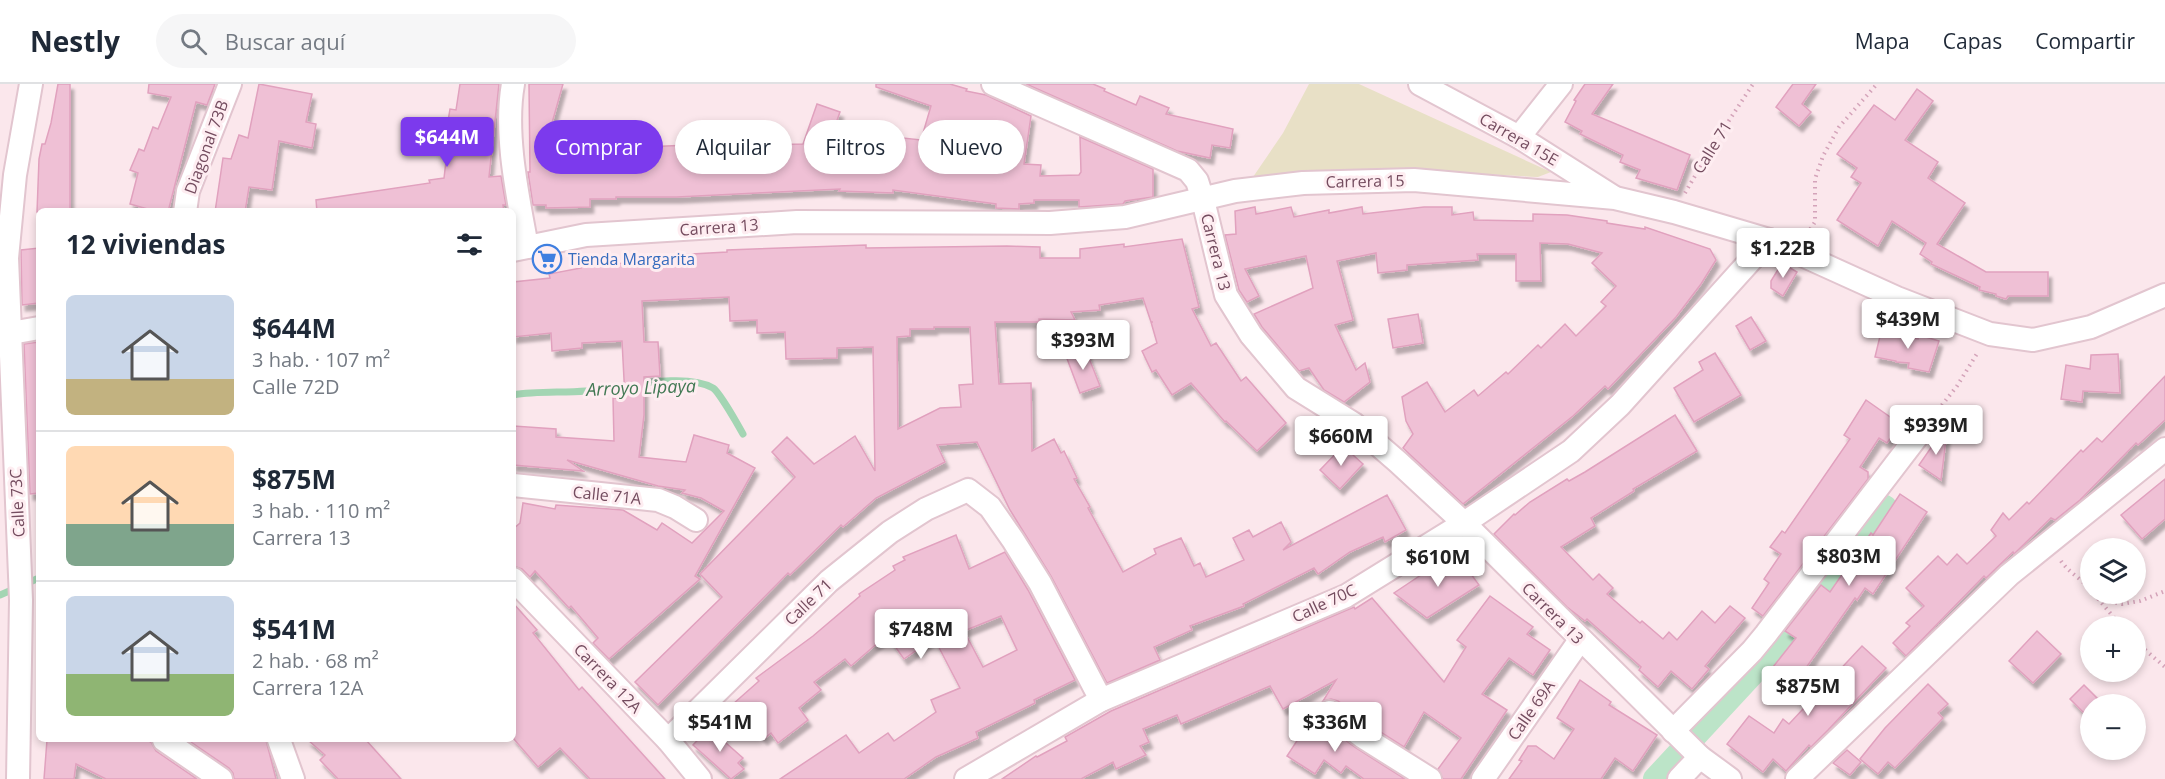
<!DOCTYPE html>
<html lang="es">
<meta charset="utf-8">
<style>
body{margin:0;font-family:"Open Sans",sans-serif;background:#f6f6f7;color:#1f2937;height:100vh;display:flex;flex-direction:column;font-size:22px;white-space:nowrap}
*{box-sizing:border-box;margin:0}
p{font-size:20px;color:#747a83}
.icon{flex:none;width:33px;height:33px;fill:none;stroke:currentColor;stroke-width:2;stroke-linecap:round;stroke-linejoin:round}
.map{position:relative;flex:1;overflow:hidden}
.details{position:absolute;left:36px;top:124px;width:480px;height:534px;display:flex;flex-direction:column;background:#fff;border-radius:9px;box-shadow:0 3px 9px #0003}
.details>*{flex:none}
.guide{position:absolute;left:534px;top:36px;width:570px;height:54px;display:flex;gap:12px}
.buttons{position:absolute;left:2080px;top:454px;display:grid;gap:12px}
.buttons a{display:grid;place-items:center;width:66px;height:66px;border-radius:50%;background:#fff;box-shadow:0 3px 9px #0003;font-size:30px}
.price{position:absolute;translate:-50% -51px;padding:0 14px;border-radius:6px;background:#fff;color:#222;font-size:20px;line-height:39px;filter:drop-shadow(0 2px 3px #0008)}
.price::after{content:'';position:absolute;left:50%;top:36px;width:18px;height:14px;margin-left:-9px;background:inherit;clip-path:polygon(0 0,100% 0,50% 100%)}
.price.active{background:#7c3aed;color:#fff}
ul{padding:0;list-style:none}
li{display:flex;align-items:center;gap:18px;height:150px;padding:0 30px}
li+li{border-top:2px solid #e0e1e3}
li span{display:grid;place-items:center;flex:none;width:168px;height:120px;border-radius:9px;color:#555}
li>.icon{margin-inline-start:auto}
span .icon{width:72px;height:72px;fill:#fffc;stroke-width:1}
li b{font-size:26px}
h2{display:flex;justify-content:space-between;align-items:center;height:72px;padding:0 30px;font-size:26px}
.pill{padding:0 21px;border-radius:27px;background:#fff;box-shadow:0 3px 9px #0003;font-size:21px;line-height:54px}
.pill.active{background:#7c3aed;color:#fff}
header{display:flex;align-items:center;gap:36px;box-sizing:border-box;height:84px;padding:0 30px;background:#fff;border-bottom:2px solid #e0e1e3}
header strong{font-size:28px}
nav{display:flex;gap:33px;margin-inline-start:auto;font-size:21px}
.search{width:420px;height:54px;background:#f6f6f7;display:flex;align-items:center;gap:15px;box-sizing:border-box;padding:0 21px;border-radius:33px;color:#747a83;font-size:22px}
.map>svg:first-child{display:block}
.green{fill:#e8e0c6}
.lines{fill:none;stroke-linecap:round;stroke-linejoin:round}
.stream{stroke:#a3d5b3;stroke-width:7}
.canal{stroke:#bce4c8;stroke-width:24}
.building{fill:#efc0d5;stroke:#e1a1be;stroke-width:1.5;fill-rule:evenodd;filter:url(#shadow)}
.minor-casing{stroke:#e2c5cf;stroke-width:26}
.path{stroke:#d4a3b9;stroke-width:4;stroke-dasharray:1.5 4.5;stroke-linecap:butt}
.minor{stroke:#fff;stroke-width:22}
.labels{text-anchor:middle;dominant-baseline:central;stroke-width:6;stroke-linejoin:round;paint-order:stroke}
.street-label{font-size:16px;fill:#744c5f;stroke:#feedf1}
.shop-label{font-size:16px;fill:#366cbe;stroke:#feedf1;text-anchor:start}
.water-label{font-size:18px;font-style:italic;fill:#417853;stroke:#feedf1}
</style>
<header>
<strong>Nestly</strong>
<div class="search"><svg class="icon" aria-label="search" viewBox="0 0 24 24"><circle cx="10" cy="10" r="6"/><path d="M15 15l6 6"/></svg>Buscar aquí</div>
<nav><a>Mapa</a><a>Capas</a><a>Compartir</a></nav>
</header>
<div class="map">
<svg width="2165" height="695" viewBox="0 0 2165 695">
<defs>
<filter id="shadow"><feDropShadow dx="3.5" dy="6" stdDeviation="1.5" flood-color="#0004"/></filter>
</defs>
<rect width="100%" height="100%" fill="#fbe7ec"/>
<!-- green -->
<path class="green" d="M1309,0H1359L1551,88L1538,93C1443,88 1347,79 1253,93L1283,49Z"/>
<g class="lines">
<!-- stream -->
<g class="stream">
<path d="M513,311C537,307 562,309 586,307C620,305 683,287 713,304C719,308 738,341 743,350"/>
<polyline points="0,511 39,494"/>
</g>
<!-- canal -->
<polyline class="canal" points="1655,695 1793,546 1885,423"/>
</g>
<!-- building -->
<g class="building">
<polygon points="58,0 70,0 70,128 37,128 39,75 42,60 45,60 51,39"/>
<polygon points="149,0 215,0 207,21 196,18 168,128 158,128 130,120 138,89 130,86 139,65 144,67 153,43 158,45 171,13 148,9"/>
<polygon points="259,0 312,10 306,38 316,40 312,64 279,57 272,106 249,103 245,128 215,128 223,74 231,75 239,51 248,54"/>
<polygon points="460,0 499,0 489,93 501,92 506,121 503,121 504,128 317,128 316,116 430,99 429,96 444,94 450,43 447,43 450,25 456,26"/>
<polygon points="529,0 563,0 552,39 562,39 562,54 644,53 644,63 689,61 688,42 708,41 708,55 751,54 751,61 803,60 817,20 840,28 832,50 885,54 885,52 921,56 931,22 876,3 876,0 950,0 967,5 966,7 986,11 1031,32 1024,80 1041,81 1040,92 1079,91 1081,88 1080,53 1153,85 1153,113 1125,117 1123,120 1079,123 1079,116 1034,116 1034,119 1019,120 1019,125 996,124 996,120 893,106 893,109 839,107 840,105 677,113 616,113 616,115 590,115 590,123 546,124 546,121 533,121 528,88 530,88"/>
<polygon points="1026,0 1093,0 1105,5 1104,7 1136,21 1140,12 1169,24 1166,30 1233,45 1230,64 1212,61 1210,74 1177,67"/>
<polygon points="1585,0 1613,0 1592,30 1690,71 1677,106 1636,94 1640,86 1620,78 1623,71 1580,50 1582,47 1565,38 1576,17 1574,16"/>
<polygon points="1793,0 1816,0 1802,20 1811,28 1799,42 1776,23"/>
<polygon points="1917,5 1933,17 1905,56 1938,78 1928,94 1965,119 1937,160 1986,188 2048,188 2048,212 2008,212 2006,215 1996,212 1996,210 1979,206 1980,203 1931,180 1932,178 1920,170 1926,159 1892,137 1878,162 1837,136 1861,99 1851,93 1857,84 1837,70 1874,21 1895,36"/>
<polygon points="1255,123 1256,130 1291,123 1294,133 1329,126 1329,129 1362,123 1363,130 1424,123 1452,123 1452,131 1473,128 1474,136 1533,137 1533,130 1567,131 1607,137 1607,139 1645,145 1645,143 1710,165 1716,176 1701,200 1676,233 1608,305 1605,302 1573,332 1463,420 1403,364 1413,350 1406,337 1402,313 1427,298 1445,328 1474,306 1478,312 1506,288 1508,290 1538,261 1541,264 1565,240 1576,252 1606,222 1601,218 1616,202 1592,179 1602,169 1568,160 1540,159 1541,197 1516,197 1516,170 1477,170 1478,176 1407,181 1407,186 1378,189 1376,169 1337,177 1353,236 1335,241 1356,286 1365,279 1370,298 1344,318 1324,306 1309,284 1299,287 1262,243 1254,230 1313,204 1306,172 1245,185 1259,212 1247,218 1239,206 1225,151 1236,150 1235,127"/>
<path d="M1182,155L1199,223L1192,225L1211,262L1216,259L1241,297L1246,293L1286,339L1257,367L1226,337L1225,338L1191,299L1172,311L1156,286L1152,288L1142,267L1157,259L1151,238H1153H1151L1143,214L1099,221L1100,226L1071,228L1075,236L1039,235V238H995L999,300L1031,299L1032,367L1054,355L1061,369L1064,367L1077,394L1074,395L1090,423L1088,424L1123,488L1156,470L1154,465L1181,454L1194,482L1200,479L1206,493L1244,476L1233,454L1249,446L1253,453L1281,438L1291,458L1283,466L1387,411L1406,446L1385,458L1383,453L1350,468L1318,490L1314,484L1243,520L1244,522L1190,542L1192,546L1154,563L1160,576L1107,599L1051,492L1010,426L977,358L937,361L945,378L876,414L843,443L841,441L790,491L788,489L658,621L635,598L722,513L700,490L795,393L772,368L787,353L814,380L855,352L875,387L873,263L837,264V274L786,275L785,248L757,249V236L730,237L729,213L642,217L644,258H658L660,292L644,293V331L639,373L686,378L694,351L729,361L727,369L755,384L695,492L700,495L609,575L593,559L598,554L571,522L569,524L535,487L530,493L522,485L513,482V445L520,439L523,419L555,425L556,421L623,426L657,446L662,439L692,459L724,427L701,414L682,409L685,406L658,402L567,376L583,387L513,381L514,342L556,345V353L614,357L613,314H625L622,257L582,259V264L552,267L551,249L513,253V198L550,194L549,190L581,184L580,181L656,178V172L727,168V166L866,161V164L1007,162L1040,163V174H1080V165L1124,160V163ZM934,243H970L973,300L959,301L961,323L940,324L898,345L897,253L910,252V245H934Z"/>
<polygon points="39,164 39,219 22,221 21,166"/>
<polygon points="1782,179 1797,188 1783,212 1771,204 1771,197"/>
<polygon points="1418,230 1423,259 1393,264 1388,235"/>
<polygon points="1751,233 1766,257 1750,266 1736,242"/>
<polygon points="1881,248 1918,255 1919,251 1939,257 1929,288 1908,284 1909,279 1896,278 1896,277 1875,273"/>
<polygon points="39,258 39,409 30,410 24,260"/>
<polygon points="1085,264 1100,302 1080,309 1066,272"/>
<polygon points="1715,269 1741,311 1694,338 1674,304 1703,286 1699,278"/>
<polygon points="2118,270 2120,309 2083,307 2082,318 2061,315 2066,281 2090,285 2091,271"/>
<polygon points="2165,292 2165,336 2138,361 2136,359 2080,416 2055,436 2051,434 2016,468 2014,470 2013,468 1986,494 1984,492 1906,572 1893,559 1910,542 1906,539 1924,522 1906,504 1938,472 1947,481 1957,470 1967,480 1996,452 1991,446 2003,429 2009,436 2027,418 2029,420 2081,366 2083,368 2097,354 2102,358"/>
<polygon points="1866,316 1900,340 1887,359 1879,354 1860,383 1868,388 1868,395 1763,532 1752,524 1769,499 1764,495 1781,470 1770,463 1782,447 1785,449 1850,355 1844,351"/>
<polygon points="1675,331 1697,367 1633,405 1634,407 1591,434 1595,442 1561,463 1593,496 1599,490 1613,504 1607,510 1640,539 1642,537 1663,555 1669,548 1677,556 1702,527 1715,539 1730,522 1745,534 1705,582 1709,585 1692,605 1671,587 1658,603 1639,586 1641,583 1587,535 1585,537 1567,523 1494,450 1514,430 1515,431 1530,418 1567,395 1569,397 1585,388"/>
<polygon points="1948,339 1941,396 1919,381"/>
<polygon points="1343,362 1363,380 1340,405 1320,386"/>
<polygon points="2165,395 2165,435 2142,455 2121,431"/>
<polygon points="1900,410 1927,428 1873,510 1865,504 1857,516 1855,514 1794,601 1773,583 1796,554 1785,547 1821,501 1830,508 1871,449 1873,451"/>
<path d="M956,451L969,485L1005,468L1028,506L1075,596L1034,616L1035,619L976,648L978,654L936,673L904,695H780L846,651L859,669L888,649L894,657L936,628L931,616L960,604L934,554L904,575L887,551L851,582L845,575L814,598L821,606L799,624L808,636L778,659L771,649L764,655L733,620L759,597L756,594L813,552L860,512L859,510L895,486L893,482L905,476L903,473ZM1001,532L1017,566L983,583L964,547Z"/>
<polygon points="1453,475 1460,475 1479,501 1427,534 1394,509 1430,485 1433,489"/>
<polygon points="1490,512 1533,543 1527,550 1550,566 1533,591 1509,574 1482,610 1507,626 1461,695 1443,695 1438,685 1461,654 1424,628 1404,663 1371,642 1338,617 1331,615 1323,617 1336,596 1283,625 1270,602 1181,640 1177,631 1143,645 1149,658 1140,662 1146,671 1116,685 1113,678 1081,695 1002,695 1036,672 1037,673 1067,657 1065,653 1111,627 1354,523 1355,525 1372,514 1444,598 1466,563 1457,556"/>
<polygon points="513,519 537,546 533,549 579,606 582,603 665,695 590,695 560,664 538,683 513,654"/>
<polygon points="2037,547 2061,570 2033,599 2009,577"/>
<polygon points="1862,562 1886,584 1828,646 1811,663 1809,661 1786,687 1773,675 1763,688 1727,660 1749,632 1774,649 1783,635 1789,640"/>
<polygon points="1580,596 1611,618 1609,621 1657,651 1633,687 1615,674 1601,695 1509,695 1522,677 1519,676 1528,662 1536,662 1554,675 1574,645 1557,634"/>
<polygon points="1928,600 1948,620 1938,629 1943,634 1895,684 1888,678 1878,690 1860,675 1885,644"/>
<polygon points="2084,601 2099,616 2094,621 2091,621 2091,624 2085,630 2070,615"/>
<polygon points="1317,626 1318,634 1322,639 1356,664 1405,695 1364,695 1346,682 1341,689 1324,676 1315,690 1287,672"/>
<polygon points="709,644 743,674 738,679 744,685 731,695 693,661"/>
<polygon points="47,656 146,656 151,658 156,667 197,695 106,695 76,680 74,695 44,695"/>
<polygon points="188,656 266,656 276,695 234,695 233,689 229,684"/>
<polygon points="308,656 366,656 401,695 338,695 320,676 325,671"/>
<polygon points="1847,666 1861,678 1850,691 1833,679"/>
</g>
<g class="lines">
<!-- minor casing -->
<g class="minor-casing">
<g id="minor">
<path d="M513,0C504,50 518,113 527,163"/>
<polyline points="993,0 1188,86 1197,97 1203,116 1226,211 1251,251 1296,304 1354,340 1398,378 1464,439 1700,673 1730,695"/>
<polyline points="1420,0 1519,53 1612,112"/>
<polyline points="1519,53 1561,0"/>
<polyline points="185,128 188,107 230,0"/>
<polyline points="513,166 586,151 797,138 1050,139 1125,133 1235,107 1303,99 1414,96 1615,114 1674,128 1769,156 1897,214 1990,250 2033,256 2091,243 2165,211"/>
<polyline points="0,251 39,244"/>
<polyline points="513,401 658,416 675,423 696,436"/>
<polyline points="513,495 668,656 700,695"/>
<polyline points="1330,628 1363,653 1430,695"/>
<polyline points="1673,647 1752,567 1766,550 1925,342"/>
<polyline points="164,656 221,695"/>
<polyline points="279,656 293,695"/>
<polyline points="668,656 829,497 890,448 926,425 968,406 990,423 1013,456 1040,499 1101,616"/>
<polyline points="18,695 21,516 7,174 15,91 31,0"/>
<polyline points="966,695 1101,616 1346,512 1464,439 1571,367 1620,321 1769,156"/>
<polyline points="1483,695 1580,556"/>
<polyline points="1679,695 1700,673"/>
<polyline points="1797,695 2009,491 2165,365"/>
</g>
</g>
<!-- path -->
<g class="path">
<polyline points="1685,109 1713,61 1753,0"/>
<polyline points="1807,150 1815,138 1815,95 1823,72 1839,43 1877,0"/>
<polyline points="1938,326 1957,302 1978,268"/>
<path d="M2061,477C2069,489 2082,495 2091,506"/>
<polyline points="2094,510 2122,543"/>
<polyline points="2098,515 2122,520 2140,517 2165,507"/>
<polyline points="2136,558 2165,583"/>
</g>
<!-- minor -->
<use href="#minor" class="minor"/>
</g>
<!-- icons -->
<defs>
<g id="supermarket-ring" transform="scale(1.5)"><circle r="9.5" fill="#feedf1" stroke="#3f7fe0" stroke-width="1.5"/><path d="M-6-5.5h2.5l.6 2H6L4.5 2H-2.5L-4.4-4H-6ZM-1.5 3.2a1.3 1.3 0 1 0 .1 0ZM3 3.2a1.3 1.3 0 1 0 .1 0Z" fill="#3f7fe0"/></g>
</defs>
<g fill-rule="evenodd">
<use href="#supermarket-ring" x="547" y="175"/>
</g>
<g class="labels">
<!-- street labels -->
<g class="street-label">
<text transform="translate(1519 55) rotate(30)">Carrera 15E</text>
<text transform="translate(206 63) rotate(-70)">Diagonal 73B</text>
<text transform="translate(1712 63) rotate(-58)">Calle 71</text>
<text transform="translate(1365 97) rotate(-1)">Carrera 15</text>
<text transform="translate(719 143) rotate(-4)">Carrera 13</text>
<text transform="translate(1216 168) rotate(76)">Carrera 13</text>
<text transform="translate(607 411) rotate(6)">Calle 71A</text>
<text transform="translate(17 419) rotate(-93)">Calle 73C</text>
<text transform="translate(808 518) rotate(-44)">Calle 71</text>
<text transform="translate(1324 519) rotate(-25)">Calle 70C</text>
<text transform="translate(1553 529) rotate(45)">Carrera 13</text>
<text transform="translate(608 594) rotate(46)">Carrera 12A</text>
<text transform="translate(1531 626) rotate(-55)">Calle 69A</text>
</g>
<!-- shop labels -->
<g class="shop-label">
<text x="568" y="175">Tienda Margarita</text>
</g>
<!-- water labels -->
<g class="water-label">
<text transform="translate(641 303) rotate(-2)">Arroyo Lipaya</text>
</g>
</g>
</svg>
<div class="buttons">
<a><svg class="icon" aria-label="layers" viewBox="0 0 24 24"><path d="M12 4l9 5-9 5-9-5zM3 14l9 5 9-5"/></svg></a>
<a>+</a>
<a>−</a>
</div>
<b class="price active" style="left:447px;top:84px">$644M</b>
<b class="price" style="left:1783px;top:195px">$1.22B</b>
<b class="price" style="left:1908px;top:266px">$439M</b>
<b class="price" style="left:1083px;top:287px">$393M</b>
<b class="price" style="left:1936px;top:372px">$939M</b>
<b class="price" style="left:1341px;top:383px">$660M</b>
<b class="price" style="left:1849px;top:503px">$803M</b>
<b class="price" style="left:1438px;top:504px">$610M</b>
<b class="price" style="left:921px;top:576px">$748M</b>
<b class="price" style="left:1808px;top:633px">$875M</b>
<b class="price" style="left:720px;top:669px">$541M</b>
<b class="price" style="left:1335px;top:669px">$336M</b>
<div class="guide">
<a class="pill active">Comprar</a>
<a class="pill">Alquilar</a>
<a class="pill">Filtros</a>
<a class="pill">Nuevo</a>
</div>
<section class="details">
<h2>12 viviendas<svg class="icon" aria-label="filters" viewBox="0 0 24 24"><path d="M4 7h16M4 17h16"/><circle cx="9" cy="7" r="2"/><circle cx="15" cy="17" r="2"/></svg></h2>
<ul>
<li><span style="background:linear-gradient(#c9d6e8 70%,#c2b280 0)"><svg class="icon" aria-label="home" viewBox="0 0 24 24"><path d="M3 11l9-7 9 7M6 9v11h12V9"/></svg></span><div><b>$644M</b><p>3 hab. · 107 m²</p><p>Calle 72D</p></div></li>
<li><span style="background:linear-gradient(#ffd9b3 65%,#7fa58c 0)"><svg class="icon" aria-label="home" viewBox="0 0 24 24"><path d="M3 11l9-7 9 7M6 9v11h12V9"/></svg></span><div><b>$875M</b><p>3 hab. · 110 m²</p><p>Carrera 13</p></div></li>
<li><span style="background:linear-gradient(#c9d6e8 65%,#8fb573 0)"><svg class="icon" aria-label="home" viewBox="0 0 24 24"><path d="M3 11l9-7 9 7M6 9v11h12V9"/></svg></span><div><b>$541M</b><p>2 hab. · 68 m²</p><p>Carrera 12A</p></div></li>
</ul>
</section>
</div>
